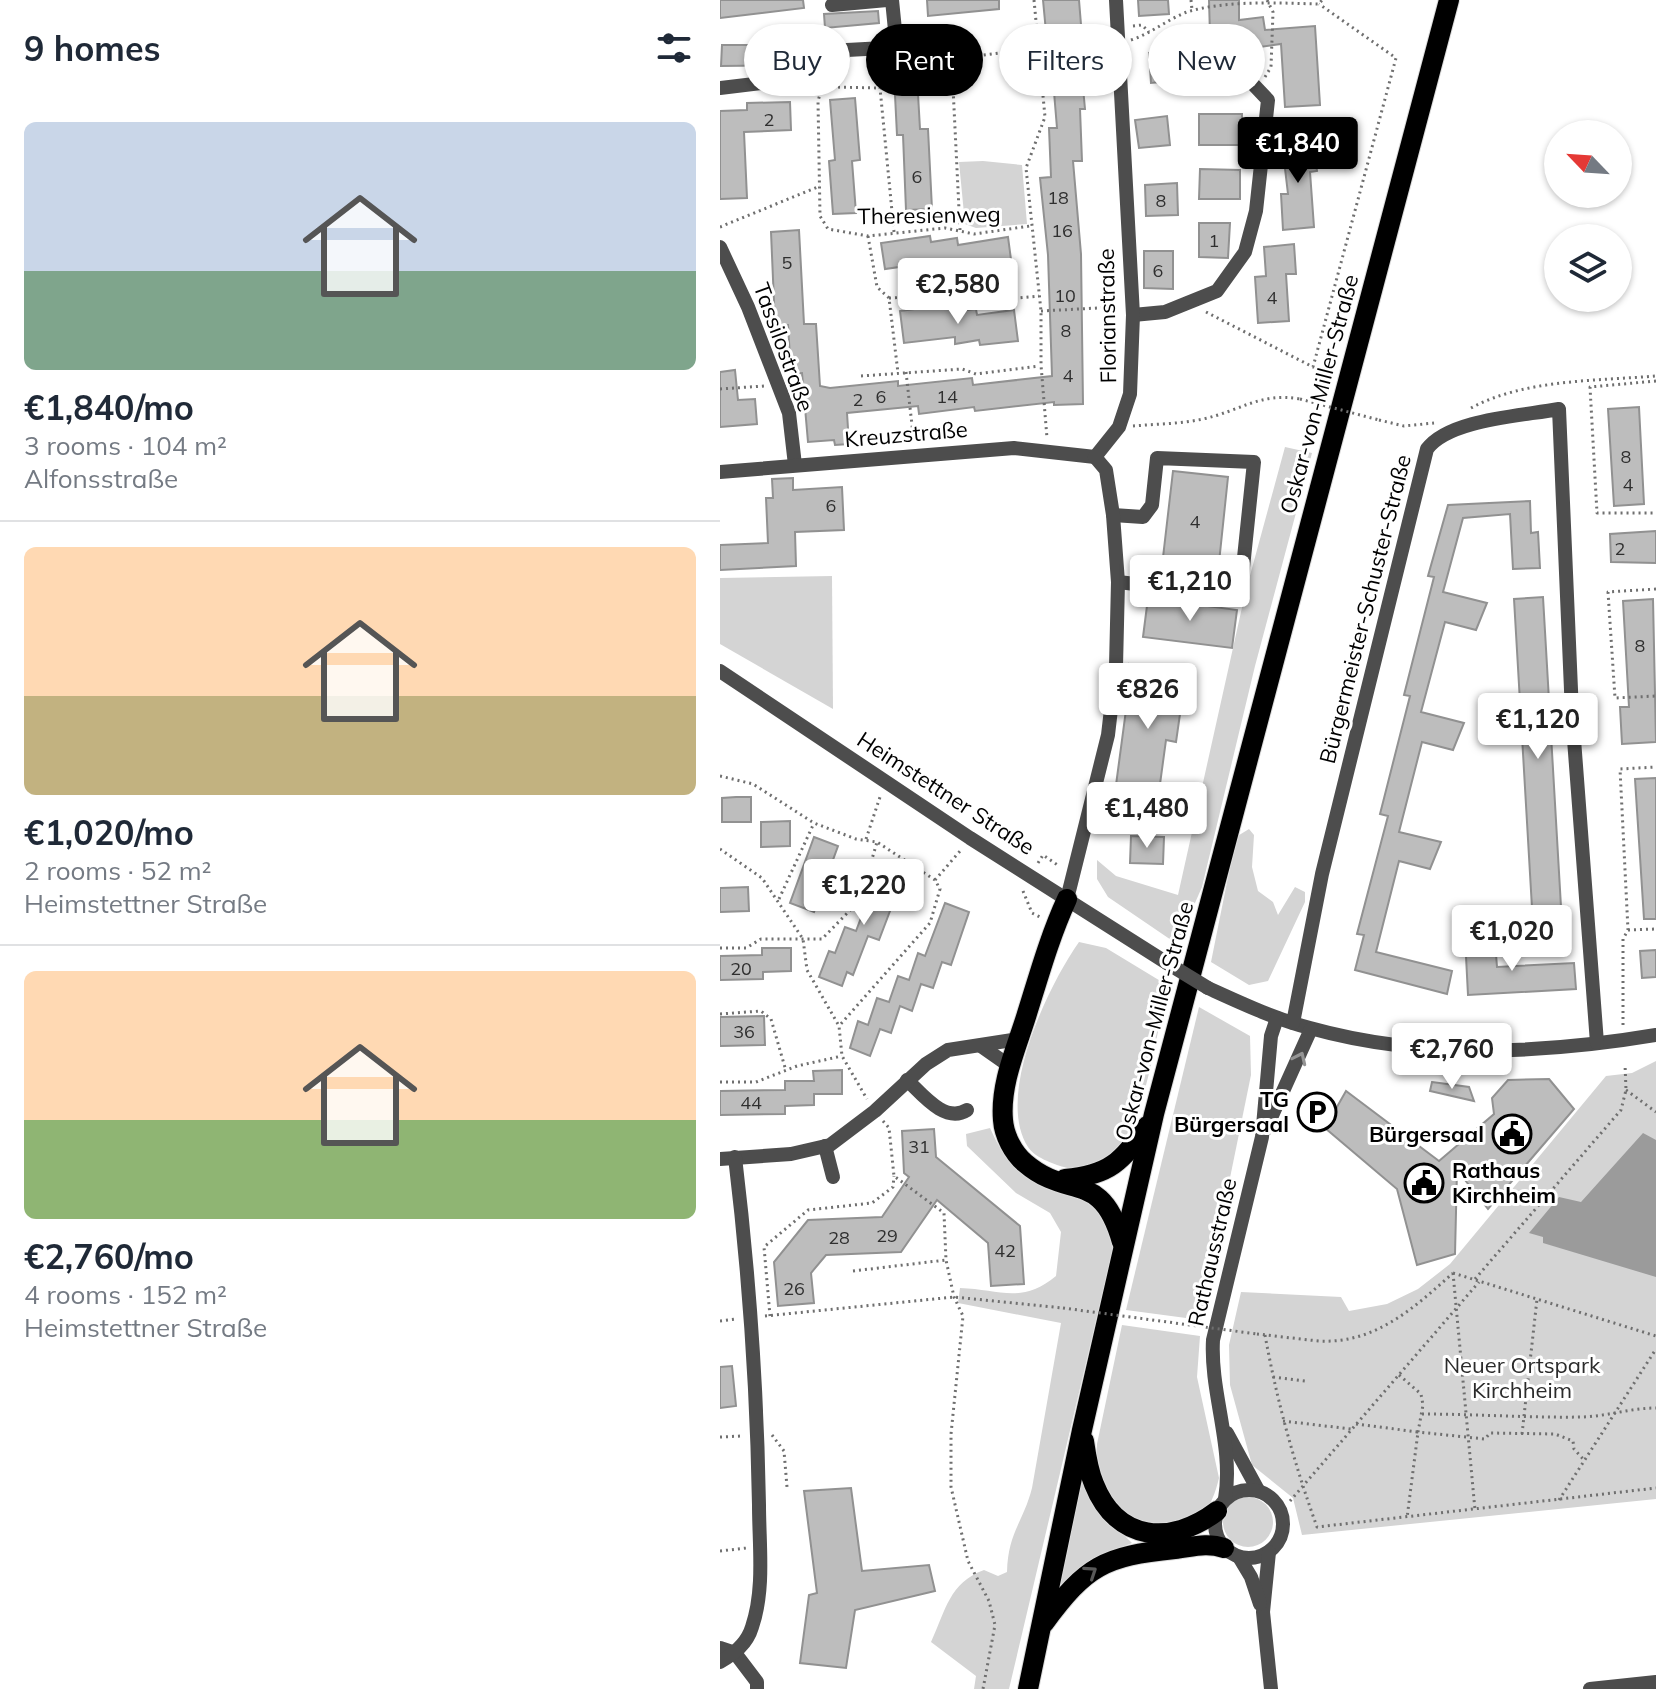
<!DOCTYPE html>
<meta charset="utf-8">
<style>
body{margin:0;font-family:Mulish,sans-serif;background:#f6f6f7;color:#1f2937;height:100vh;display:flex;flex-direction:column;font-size:30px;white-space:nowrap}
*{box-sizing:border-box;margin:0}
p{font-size:26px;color:#747a83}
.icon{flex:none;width:44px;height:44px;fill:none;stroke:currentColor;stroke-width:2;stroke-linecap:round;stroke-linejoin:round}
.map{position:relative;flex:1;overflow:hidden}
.drawer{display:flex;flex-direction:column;background:#fff;width:720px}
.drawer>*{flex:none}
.banner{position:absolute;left:24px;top:24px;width:760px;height:72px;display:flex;gap:16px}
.needle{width:52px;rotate:295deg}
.controls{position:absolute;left:824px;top:120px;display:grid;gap:16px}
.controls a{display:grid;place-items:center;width:88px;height:88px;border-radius:50%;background:#fff;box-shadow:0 2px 6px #0004;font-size:40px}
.price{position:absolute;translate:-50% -68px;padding:0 18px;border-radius:8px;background:#fff;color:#222;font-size:26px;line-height:52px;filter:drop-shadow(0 2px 4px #0008)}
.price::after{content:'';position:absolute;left:50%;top:48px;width:24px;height:18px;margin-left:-12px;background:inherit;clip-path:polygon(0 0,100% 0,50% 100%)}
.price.on{background:#000;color:#fff}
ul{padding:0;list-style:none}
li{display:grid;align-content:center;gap:16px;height:424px;padding:0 24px}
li+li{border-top:2px solid #e0e1e3}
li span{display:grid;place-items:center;height:248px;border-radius:12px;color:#555}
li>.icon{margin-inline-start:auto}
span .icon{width:144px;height:144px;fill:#fffc;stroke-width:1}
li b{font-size:34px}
h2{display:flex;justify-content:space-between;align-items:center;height:96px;padding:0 24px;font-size:34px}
.chip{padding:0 28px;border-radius:36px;background:#fff;box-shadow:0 2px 6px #0004;font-size:28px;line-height:72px}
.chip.on{background:#000;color:#fff}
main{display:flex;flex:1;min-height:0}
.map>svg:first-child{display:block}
.green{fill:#d4d4d4}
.water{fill:#9b9b9b}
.building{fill:#bdbdbd;stroke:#919191;stroke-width:2}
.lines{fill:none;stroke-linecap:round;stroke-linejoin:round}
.major-casing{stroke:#dbdbdb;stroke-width:22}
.path{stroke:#6f6f6f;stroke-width:3;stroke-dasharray:2 4;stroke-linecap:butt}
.minor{stroke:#4d4d4d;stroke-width:14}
.major{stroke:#000;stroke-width:20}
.path-bridge{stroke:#6f6f6f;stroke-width:3;stroke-dasharray:2 4;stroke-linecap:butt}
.minor-bridge{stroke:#4d4d4d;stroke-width:14}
.oneway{stroke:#949494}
.oneway2{stroke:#595959}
.labels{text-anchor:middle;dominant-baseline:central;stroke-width:6;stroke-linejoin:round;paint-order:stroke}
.number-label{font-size:18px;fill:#2f2f2f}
.street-label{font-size:22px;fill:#000;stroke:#fff}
.poi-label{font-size:22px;font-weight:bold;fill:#000;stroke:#fff;text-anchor:end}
.park-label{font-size:22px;fill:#2b2b2b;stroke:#fff}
</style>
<main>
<section class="drawer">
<h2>9 homes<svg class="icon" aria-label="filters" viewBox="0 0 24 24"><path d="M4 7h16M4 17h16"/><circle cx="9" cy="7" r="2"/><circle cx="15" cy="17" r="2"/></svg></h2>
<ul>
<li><span style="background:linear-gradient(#c9d6e8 60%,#7fa58c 0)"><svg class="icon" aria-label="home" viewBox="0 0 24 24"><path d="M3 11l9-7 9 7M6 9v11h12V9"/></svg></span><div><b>€1,840/mo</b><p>3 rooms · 104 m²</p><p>Alfonsstraße</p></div></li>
<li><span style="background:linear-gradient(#ffd9b3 60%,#c2b280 0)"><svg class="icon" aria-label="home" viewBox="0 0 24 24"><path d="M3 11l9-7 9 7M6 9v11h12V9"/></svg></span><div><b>€1,020/mo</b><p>2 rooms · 52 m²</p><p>Heimstettner Straße</p></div></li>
<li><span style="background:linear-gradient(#ffd9b3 60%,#8fb573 0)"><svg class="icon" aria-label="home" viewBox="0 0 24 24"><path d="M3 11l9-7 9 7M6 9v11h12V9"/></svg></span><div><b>€2,760/mo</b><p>4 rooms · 152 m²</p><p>Heimstettner Straße</p></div></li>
</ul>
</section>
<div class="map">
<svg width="936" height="1689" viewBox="0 0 936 1689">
<rect width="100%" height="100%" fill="#fff"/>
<!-- green -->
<g class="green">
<polygon points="263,161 302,165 307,224 256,228 245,224 239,162"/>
<polygon points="565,447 592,453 535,666 482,887 457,944 388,897 377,879 377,860 396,876 458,895 525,594"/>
<polygon points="112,576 113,709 0,644 0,578"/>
<polygon points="529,829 534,835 532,867 538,891 553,902 558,915 575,887 585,892 585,902 548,981 529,985 491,962 516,837"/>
<path d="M359,942L386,948L447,985C438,1027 427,1111 401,1144C386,1163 368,1174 344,1167C333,1164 314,1157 308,1147C275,1096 328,986 359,942Z"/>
<polygon points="479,1007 530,1036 531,1075 481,1320 406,1310"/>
<polygon points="936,1061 936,1499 582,1535 573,1498 532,1465 510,1385 509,1345 521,1292 621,1297 629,1311 667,1304 698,1289 730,1264 886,1076 912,1073"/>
<path d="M270,1128C298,1191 325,1175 378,1202L395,1240L289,1689H254L256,1676L211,1642C226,1610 229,1583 264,1570L278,1576L287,1572C288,1532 303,1523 312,1488L341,1323L238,1303L240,1288C279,1289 301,1305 336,1276L341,1232L330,1213L296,1193L247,1146L246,1134Z"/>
<path d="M402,1325L480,1336L477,1377L499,1478C496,1491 490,1509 479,1517C454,1535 412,1526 393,1503C379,1487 376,1464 377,1444Z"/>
<polygon points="362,1473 372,1504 412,1543 369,1561 344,1582 335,1596"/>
<circle cx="528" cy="1522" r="25"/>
</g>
<!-- water -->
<polygon class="water" points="923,1133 936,1140 936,1277 823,1243 823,1237 809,1233 839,1197 861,1202"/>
<!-- building -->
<g class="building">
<polygon points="0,0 83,0 84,8 0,18"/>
<polygon points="207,0 279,0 279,9 208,16"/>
<polygon points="323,0 359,0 363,49 328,53"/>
<polygon points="418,0 448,0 449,14 419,16"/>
<polygon points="489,0 519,0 519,20 543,17 545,30 595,26 600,105 565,107 561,44 491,54 492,66 462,68 463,80 431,83 429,53 460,50 459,38 490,35"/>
<polygon points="158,11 159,23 105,28 104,14"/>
<polygon points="66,43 88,43 87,65 1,66 2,45 66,45"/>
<polygon points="362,77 365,109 360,109 362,161 353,161 361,254 363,404 334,405 334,402 255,411 254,407 199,414 198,406 127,413 129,444 115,445 114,440 88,442 82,373 71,374 68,325 55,326 51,232 79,230 84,324 96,324 100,386 110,388 178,381 178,386 252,378 253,385 332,376 328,255 320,178 331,177 329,128 337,128 333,80"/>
<polygon points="198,94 200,129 208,129 212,209 186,210 183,135 177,135 175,95"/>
<polygon points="135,98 140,160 132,161 136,213 113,214 109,161 115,160 110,100"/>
<polygon points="70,102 71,130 24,132 27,198 0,199 0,111 27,110 27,103"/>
<polygon points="479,114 522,114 521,145 479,145"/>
<polygon points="447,116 450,145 419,148 415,120"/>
<polygon points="592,139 597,171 590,172 594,227 563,230 561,194 568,194 562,143"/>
<polygon points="480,169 520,170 520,199 479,199"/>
<polygon points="457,183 458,215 426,216 425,185"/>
<polygon points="479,223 510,223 508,258 479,257"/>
<polygon points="210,236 211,242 237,238 238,245 288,237 292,267 241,275 240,270 216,273 214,262 165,269 161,243"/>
<polygon points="574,244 576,274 566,274 569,321 538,323 535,277 546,276 544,247"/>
<polygon points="424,251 453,251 453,289 424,288"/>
<polygon points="231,304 232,312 256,309 257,315 294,310 298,341 260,345 259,340 235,344 235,337 184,343 180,311"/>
<polygon points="15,370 18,400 35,399 37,424 0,427 0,372"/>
<polygon points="919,407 924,504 894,506 888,409"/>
<polygon points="453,471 508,477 498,572 442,566"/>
<polygon points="73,478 73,490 122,487 124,530 75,532 76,566 0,570 0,545 48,543 46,498 53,498 52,479"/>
<polygon points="810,501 811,533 818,532 820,568 793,569 790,514 743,518 723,592 767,603 756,630 725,622 701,712 744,723 733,750 702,742 679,832 721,842 710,869 679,861 656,952 732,971 727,994 635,970 644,935 637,934 668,816 660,814 690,696 684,695 714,577 708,576 728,505"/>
<polygon points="936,531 936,563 891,562 890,534"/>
<polygon points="823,597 842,924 813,925 794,599"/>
<polygon points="428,598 517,610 512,648 423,637"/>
<polygon points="933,599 936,742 902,744 900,707 909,707 903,601"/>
<polygon points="409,664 466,672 456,742 446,740 437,806 394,800 408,695 405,695"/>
<polygon points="936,778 936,919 924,919 915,779"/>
<polygon points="16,797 31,797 31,822 2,822 2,798"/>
<polygon points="70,821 70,846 41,847 41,822"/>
<polygon points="411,836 444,837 443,864 410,863"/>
<polygon points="94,837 118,846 94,912 70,903"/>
<polygon points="161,865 184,874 159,940 148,936 133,975 127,972 122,986 99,977 109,951 115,953 125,927 136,931"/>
<polygon points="28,887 29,911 0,912 0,888"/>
<polygon points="225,903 249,912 231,965 222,962 213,988 201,984 192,1011 180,1006 171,1033 160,1029 150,1056 130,1048 138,1021 148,1025 157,998 169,1002 178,976 189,980 198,953 205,956"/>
<polygon points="745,937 775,941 777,967 854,963 856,989 748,995"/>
<polygon points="42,948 71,948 71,971 43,972 43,979 0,980 0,956 42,955"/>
<polygon points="936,950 936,977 922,978 920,951"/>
<polygon points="44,1016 45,1045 0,1046 0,1017"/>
<polygon points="122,1070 122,1094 94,1094 94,1105 65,1106 65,1114 0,1115 0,1091 65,1090 65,1081 94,1081 93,1071"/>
<polygon points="829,1079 854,1109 768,1209 737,1170 735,1254 697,1265 677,1189 605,1128 626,1091 719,1161 774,1114 772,1098 788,1080"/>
<polygon points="712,1082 749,1087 754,1101 710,1091"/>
<polygon points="214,1129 216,1157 300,1226 304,1284 271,1286 268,1243 217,1200 181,1252 106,1255 91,1273 94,1303 58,1306 54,1262 88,1220 162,1217 189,1177 184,1173 182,1131"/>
<polygon points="12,1366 16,1406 0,1408 0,1367"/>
<polygon points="131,1488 142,1571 209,1565 215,1591 135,1610 126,1668 80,1663 89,1595 97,1593 84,1491"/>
</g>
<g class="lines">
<!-- major casing -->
<g class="major-casing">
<g id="major">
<path d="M347,899C329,938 318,979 305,1020C295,1051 280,1086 283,1120C284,1135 293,1153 305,1163C349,1201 381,1168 402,1242"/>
<path d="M345,1179C390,1175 401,1162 427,1126"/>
<path d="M364,1441C366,1455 368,1470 374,1484C397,1542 451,1546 497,1511"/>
<path d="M324,1623C366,1566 384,1556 455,1549C472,1547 487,1542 504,1548"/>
<polyline points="308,1689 362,1430 434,1114 729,0"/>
</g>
</g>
<!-- path -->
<g class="path">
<polyline points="314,0 325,117 306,168 321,311 321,365 327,438"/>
<polyline points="471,0 472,10"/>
<polyline points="413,26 422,25 429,32"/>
<path d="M411,40C432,33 448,19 467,12C506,0 558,3 599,4L602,0"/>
<polyline points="179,53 190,68 232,67 240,230"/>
<polyline points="232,67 240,58 318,48"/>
<polyline points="320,68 365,63 370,54 386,49"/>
<polyline points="545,77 551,67 553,12 547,0"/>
<polyline points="112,87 160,88"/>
<polyline points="101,91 98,101 100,216 108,229 148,236 225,228 254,234 310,226"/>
<polyline points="0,227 100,186"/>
<polyline points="174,232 160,88 178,85 188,80 190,68"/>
<polyline points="148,236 157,287 169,298 178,373"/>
<polyline points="169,298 233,295 278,300 319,296"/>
<polyline points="321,311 397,307"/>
<polyline points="486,312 593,367 676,58 599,4"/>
<polyline points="186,372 194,443"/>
<polyline points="141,376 242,369 256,374 319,366"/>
<polyline points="936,381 870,387 877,513 936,513"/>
<polyline points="0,389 44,386"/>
<path d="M751,408C805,379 876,381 936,376"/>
<polyline points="659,420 684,426 714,423"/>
<path d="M413,426C436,424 460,424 483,419C520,411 540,392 580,399"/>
<polyline points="936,589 888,592 895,698 936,696"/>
<polyline points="0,776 33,784 94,823 136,839 157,842 215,880 220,889 210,923 119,1026"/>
<polyline points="146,839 161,794"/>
<polyline points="0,849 42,878 83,939 87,970 119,1026 122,1056 147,1099"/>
<polyline points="318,863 323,855 339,866"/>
<polyline points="215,880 241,850"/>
<polyline points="303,891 312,913 322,918"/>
<polyline points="59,899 94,823"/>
<polyline points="908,930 936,929"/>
<polyline points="0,948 26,948 41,939 102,939 140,900 157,842"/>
<polyline points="0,1014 41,1011 51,1019 66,1071"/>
<polyline points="903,1025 903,939 908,930 900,769 936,767"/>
<polyline points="0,1082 36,1082 77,1066 122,1056"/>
<polyline points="906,1090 936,1112"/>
<polyline points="163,1121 169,1128 174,1176 224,1213 226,1260 234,1297 243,1316 231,1434 231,1487 248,1561 269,1601 275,1625 263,1689"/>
<polyline points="133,1271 226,1260"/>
<polyline points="733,1273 755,1510"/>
<polyline points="733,1273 936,1336"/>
<polyline points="755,1279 901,1110 906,1090 905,1064"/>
<polyline points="45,1316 234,1297 343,1308"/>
<polyline points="50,1316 44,1247 88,1210 152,1203 173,1187 174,1176"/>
<polyline points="0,1321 17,1319"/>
<path d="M537,1334C557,1336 578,1339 599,1341C655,1344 694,1308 733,1273"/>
<path d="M545,1335C557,1401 574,1463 597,1527L936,1488"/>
<polyline points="679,1375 701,1394 703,1405 698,1432 765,1439 770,1433 835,1434 853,1441 854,1449 865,1461"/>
<polyline points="553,1377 585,1381"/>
<path d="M702,1414C756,1414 809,1418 863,1417C888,1416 911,1408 936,1408"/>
<polyline points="563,1421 631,1429"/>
<polyline points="636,1424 698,1432 687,1518"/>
<polyline points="802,1434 817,1299"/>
<polyline points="52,1435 64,1451 67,1487"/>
<polyline points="0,1437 22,1436"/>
<polyline points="839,1500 936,1349"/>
<polyline points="570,1501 759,1282"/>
<polyline points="0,1551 27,1548"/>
</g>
<!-- minor -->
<g class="minor">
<polyline points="112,5 167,0"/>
<polyline points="0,88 101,76 127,50 164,48 171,43 175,30 172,0"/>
<polyline points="0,247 28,307 69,413 75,465"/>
<polyline points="413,315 445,312 497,291 525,252 536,211 548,100 531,82"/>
<polyline points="0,472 294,448 375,457"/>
<polyline points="393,515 423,517 432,505 437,458 534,462 520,596 398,582"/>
<polyline points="0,671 250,838 447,963"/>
<polyline points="347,899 388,735 396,666 398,582 393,515 386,470 375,457 399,427 410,394 413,315 396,0"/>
<path d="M488,988C521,1003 555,1019 590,1028C701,1059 824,1054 936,1035"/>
<path d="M573,1023L602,874L707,449C729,419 802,416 839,409L852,713L877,1043"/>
<polyline points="261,1046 291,1067"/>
<path d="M187,1080C202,1094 225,1124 247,1110"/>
<polyline points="546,1129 591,1029"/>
<polyline points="105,1146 113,1177"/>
<polyline points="0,1159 71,1154 110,1145 155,1111 206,1064 228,1050 299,1039"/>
<polyline points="507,1433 538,1490"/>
<circle cx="529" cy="1524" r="34"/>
<path d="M505,1499C514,1446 490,1393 493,1340L542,1137L551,1036L557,1018"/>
<polyline points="549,1552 543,1612 551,1689"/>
<polyline points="519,1557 531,1577 540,1604"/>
<polyline points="0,1648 15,1653 37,1682 37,1689"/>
<path d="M0,1662C14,1654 27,1644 32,1627C45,1589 39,1545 39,1505C37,1389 29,1273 15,1157"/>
<polyline points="870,1689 936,1682"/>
</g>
<!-- major -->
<use href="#major" class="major"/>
<!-- path-bridge -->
<g class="path-bridge">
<polyline points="580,399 659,420"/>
<polyline points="343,1308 537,1334"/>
</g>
<!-- minor-bridge -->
<polyline class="minor-bridge" points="447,963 488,988"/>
</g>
<!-- one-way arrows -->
<defs><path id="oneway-chevron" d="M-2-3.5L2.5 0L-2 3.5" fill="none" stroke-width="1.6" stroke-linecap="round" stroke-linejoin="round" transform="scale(2)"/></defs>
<use class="oneway" href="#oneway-chevron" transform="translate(580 1058) rotate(-65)"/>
<use class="oneway2" href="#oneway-chevron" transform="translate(371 1572) rotate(-34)"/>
<!-- icons -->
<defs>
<g id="parking-ring" transform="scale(2)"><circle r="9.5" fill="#fff" stroke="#000" stroke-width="1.5"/><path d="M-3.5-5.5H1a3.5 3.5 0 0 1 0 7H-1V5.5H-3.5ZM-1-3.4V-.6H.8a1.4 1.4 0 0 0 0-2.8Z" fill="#000"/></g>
<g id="civic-ring" transform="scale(2)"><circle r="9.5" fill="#fff" stroke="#000" stroke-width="1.5"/><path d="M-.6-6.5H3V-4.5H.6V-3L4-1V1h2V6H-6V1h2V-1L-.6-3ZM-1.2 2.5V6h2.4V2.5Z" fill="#000"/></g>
</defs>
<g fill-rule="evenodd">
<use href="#parking-ring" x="597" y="1112"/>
<use href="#civic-ring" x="792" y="1134"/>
<use href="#civic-ring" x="704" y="1183"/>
</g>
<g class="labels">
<!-- number labels -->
<g class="number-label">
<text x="49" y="119">2</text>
<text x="197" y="176">6</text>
<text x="338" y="197">18</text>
<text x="441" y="200">8</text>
<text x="342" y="230">16</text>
<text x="494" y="240">1</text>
<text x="67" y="262">5</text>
<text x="438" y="270">6</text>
<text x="345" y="295">10</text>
<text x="552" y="297">4</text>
<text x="346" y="330">8</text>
<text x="348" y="375">4</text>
<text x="161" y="396">6</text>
<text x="227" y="396">14</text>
<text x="138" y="399">2</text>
<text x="906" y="456">8</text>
<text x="908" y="484">4</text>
<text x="111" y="505">6</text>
<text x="475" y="521">4</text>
<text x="900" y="548">2</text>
<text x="920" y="645">8</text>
<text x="21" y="968">20</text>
<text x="24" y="1031">36</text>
<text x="31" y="1102">44</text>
<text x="199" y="1146">31</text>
<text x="167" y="1235">29</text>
<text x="119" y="1237">28</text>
<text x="285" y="1250">42</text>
<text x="74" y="1288">26</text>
</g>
<!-- street labels -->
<g class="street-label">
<text transform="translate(209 215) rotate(-1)">Theresienweg</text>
<text transform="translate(387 316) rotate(-91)">Florianstraße</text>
<text transform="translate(64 347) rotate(70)">Tassilostraße</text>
<text transform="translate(599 394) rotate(-75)">Oskar-von-Miller-Straße</text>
<text transform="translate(186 434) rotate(-5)">Kreuzstraße</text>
<text transform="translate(645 609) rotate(-76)">Bürgermeister-Schuster-Straße</text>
<text transform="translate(226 793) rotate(33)">Heimstettner Straße</text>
<text transform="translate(434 1021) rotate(-75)">Oskar-von-Miller-Straße</text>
<text transform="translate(492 1252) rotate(-77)">Rathausstraße</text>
</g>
<!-- poi labels -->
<g class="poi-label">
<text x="569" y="1099">TG<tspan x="569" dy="25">Bürgersaal</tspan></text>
<text x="764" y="1134">Bürgersaal</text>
<text x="732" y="1170" text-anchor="start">Rathaus<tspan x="732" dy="25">Kirchheim</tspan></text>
</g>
<!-- park labels -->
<g class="park-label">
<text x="802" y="1365">Neuer Ortspark<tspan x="802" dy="25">Kirchheim</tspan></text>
</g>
</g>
</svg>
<div class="controls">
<a><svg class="needle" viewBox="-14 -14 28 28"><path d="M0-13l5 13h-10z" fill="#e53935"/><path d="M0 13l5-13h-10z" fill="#747a83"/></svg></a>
<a><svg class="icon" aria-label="layers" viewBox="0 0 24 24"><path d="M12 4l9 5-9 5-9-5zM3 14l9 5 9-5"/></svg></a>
</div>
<b class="price on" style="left:578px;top:185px">€1,840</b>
<b class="price" style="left:238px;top:326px">€2,580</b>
<b class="price" style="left:470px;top:623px">€1,210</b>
<b class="price" style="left:428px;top:731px">€826</b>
<b class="price" style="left:818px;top:761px">€1,120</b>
<b class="price" style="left:427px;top:850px">€1,480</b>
<b class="price" style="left:144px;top:927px">€1,220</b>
<b class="price" style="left:792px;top:973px">€1,020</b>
<b class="price" style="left:732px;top:1091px">€2,760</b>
<div class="banner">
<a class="chip">Buy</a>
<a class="chip on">Rent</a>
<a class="chip">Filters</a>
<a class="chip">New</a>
</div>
</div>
</main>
